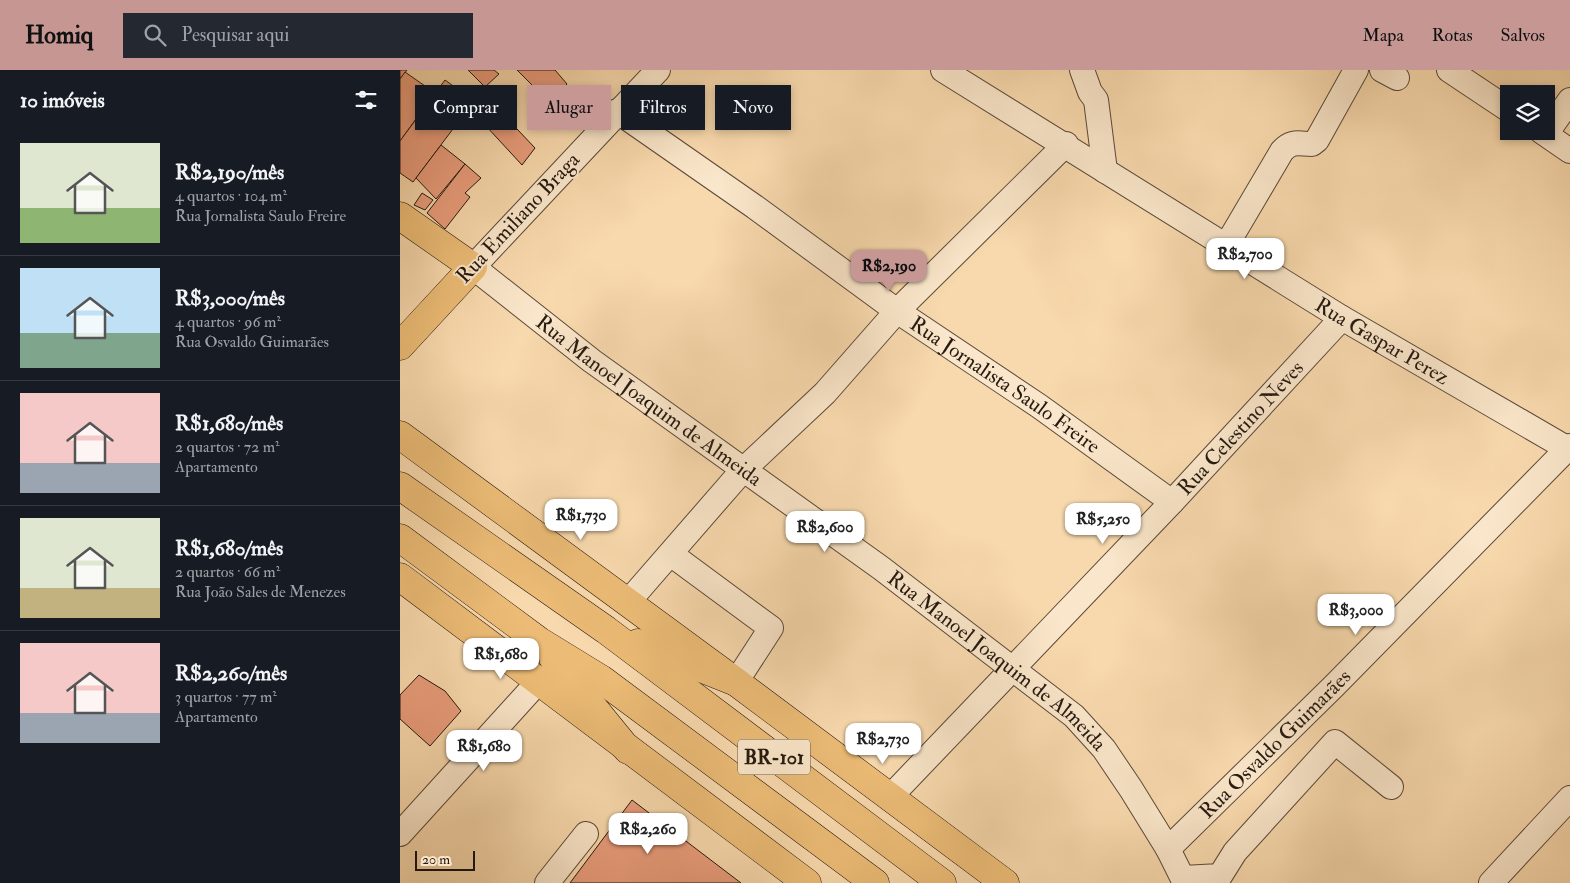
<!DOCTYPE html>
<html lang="pt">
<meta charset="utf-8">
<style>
body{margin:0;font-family:"IM FELL Double Pica",serif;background:#242831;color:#f1f3f6;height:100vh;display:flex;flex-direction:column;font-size:19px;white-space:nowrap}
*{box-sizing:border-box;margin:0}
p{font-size:16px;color:#9ea1a6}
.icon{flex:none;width:28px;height:28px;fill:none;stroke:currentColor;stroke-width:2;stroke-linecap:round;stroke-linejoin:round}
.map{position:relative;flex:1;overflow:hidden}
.details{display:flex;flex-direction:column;background:#171b24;width:400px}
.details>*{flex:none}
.guide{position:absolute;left:15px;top:15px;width:475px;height:45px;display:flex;gap:10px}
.controls{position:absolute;left:1100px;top:15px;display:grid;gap:10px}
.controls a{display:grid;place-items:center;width:55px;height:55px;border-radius:0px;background:#171b24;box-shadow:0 2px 8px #0003;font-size:25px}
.scale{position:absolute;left:15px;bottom:12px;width:60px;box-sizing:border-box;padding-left:5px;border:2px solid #251911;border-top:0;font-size:14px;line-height:18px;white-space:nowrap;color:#251911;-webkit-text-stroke:4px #fae6ca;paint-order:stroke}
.price{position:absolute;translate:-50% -42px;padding:0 11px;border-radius:10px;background:#fff;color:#222;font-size:16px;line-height:32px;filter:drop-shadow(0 1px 2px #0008)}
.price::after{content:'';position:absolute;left:50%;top:30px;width:15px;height:11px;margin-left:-8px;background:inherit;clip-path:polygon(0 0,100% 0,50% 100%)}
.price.current{background:#c59692;color:#111}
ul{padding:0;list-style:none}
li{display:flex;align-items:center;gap:15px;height:125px;padding:0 20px}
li+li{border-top:1px solid #363941}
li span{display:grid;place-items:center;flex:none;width:140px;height:100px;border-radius:0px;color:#555}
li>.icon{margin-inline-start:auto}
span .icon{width:60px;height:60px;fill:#fffc;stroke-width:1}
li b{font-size:21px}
h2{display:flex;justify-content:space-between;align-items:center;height:60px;padding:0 20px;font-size:21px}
.tag{padding:0 18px;border-radius:0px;background:#171b24;box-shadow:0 2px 8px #0003;font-size:18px;line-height:45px}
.tag.current{background:#c59692;color:#111}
header{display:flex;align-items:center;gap:30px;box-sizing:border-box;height:70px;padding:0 25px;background:#c59692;color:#111}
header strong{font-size:24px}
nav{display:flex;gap:28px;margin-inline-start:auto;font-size:18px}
.search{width:350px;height:45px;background:#242831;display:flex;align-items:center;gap:12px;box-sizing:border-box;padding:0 18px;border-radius:0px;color:#9ea1a6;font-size:19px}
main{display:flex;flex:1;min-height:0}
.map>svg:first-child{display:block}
.building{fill:#e99d7c;stroke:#251911}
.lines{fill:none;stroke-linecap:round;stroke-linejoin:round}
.minor-casing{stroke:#5a4938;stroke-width:26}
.major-casing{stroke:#251911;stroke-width:29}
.highway-casing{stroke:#251911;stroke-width:29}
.minor{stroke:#fae6ca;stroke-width:24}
.major{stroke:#ecbc76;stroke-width:28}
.highway{stroke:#ecbc76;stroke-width:28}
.labels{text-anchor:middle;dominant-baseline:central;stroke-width:4;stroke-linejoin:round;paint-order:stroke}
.shield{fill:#fae6ca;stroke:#655648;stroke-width:1}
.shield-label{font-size:20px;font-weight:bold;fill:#251911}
.street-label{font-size:21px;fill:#251911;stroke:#fae6ca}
</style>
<header>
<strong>Homiq</strong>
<div class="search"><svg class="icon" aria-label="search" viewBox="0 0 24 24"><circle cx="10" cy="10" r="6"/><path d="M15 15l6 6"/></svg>Pesquisar aqui</div>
<nav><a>Mapa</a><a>Rotas</a><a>Salvos</a></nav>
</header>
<main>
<section class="details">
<h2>10 imóveis<svg class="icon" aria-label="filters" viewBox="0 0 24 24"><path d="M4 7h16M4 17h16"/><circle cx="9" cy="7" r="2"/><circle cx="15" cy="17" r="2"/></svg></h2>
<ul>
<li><span style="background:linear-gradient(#dfe7d0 65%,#8fb573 0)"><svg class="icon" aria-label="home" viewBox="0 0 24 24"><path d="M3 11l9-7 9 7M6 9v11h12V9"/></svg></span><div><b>R$2,190/mês</b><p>4 quartos · 104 m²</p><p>Rua Jornalista Saulo Freire</p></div></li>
<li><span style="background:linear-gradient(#bfe0f5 65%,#7fa58c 0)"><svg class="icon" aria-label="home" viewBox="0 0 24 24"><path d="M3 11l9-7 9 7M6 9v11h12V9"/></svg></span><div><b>R$3,000/mês</b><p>4 quartos · 96 m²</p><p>Rua Osvaldo Guimarães</p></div></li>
<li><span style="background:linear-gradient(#f6c9c9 70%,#9aa5b1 0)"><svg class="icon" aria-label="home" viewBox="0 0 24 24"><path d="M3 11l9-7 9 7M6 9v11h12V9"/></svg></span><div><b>R$1,680/mês</b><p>2 quartos · 72 m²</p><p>Apartamento</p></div></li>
<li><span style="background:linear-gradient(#dfe7d0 70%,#c2b280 0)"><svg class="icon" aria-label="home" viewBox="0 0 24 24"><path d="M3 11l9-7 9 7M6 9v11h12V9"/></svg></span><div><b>R$1,680/mês</b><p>2 quartos · 66 m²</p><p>Rua João Sales de Menezes</p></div></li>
<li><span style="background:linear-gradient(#f6c9c9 70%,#9aa5b1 0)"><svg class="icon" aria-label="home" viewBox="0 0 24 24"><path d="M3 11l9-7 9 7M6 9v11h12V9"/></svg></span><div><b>R$2,260/mês</b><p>3 quartos · 77 m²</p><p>Apartamento</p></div></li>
</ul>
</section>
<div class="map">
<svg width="1170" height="813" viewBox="0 0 1170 813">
<rect width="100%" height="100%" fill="#f8d9ad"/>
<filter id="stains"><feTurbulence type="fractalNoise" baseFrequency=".004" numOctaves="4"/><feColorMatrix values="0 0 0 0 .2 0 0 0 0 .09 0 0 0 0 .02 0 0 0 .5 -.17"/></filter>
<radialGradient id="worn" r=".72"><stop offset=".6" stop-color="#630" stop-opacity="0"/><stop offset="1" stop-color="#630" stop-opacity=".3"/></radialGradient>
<!-- building -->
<g class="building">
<polygon points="0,0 7,0 0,9"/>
<polygon points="68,0 94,0 99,4 85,17"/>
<polygon points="117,0 155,0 167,14 150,33"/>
<polygon points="5,2 35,23 0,71 0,9"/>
<polygon points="45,10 74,31 13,112 0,103 0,71"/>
<polygon points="99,40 135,78 122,95 86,56"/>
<polygon points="41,75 65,94 36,129 16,108"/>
<polygon points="65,94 81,108 65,123 70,127 45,159 27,143"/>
<polygon points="22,123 33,130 25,140 14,135"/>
<polygon points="19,605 45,621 61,641 30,676 0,649 0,625"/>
<polygon points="232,730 341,813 170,813"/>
</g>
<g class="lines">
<!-- minor casing -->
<g class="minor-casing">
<g id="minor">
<path id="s1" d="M258,0L73,197L192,291L481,498L674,646L704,679L731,719L768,779L785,813"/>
<path id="s2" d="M543,0L942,248L1170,380"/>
<polyline points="682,0 690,22 696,30 705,101"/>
<polyline points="982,0 997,8"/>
<polyline points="1049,0 1109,40"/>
<path id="s3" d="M217,41L355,137L497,241L639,336L772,432"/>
<polyline points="1141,61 1170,81"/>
<polyline points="1146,64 1170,30"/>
<path d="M826,176L882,81C892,70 899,74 912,74L917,70L956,0"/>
<polyline points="272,485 371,558 336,612"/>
<polyline points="228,532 342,401 425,323 497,241 666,74"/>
<path id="s4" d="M490,727L772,432L942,248"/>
<polyline points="0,764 138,612"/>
<path id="s5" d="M768,779L934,616L1170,376"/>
<polyline points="783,808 820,806 835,782 935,672 991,717"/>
<polyline points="147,813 186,764"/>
<polyline points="1091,813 1170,728"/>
</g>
</g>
<!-- major casing -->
<g class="major-casing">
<g id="major">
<polyline points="0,146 73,197 0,276"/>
<polyline points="0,365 336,612 605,813"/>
<polyline points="0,507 407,813"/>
</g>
</g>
<!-- highway casing -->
<g class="highway-casing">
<g id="highway">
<polyline points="0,416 206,560 542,813"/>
<polyline points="0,468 139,571 201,609 475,813"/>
<polyline points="238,573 336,612"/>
<polyline points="153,588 228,680"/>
</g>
</g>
<!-- minor -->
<use href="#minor" class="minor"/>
<!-- major -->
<use href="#major" class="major"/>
<!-- highway -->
<use href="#highway" class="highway"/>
</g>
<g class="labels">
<!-- shield labels -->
<rect class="shield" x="338" y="669.5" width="72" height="35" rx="4"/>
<g class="shield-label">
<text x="374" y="687">BR-101</text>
</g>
<!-- street labels -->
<g class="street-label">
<text transform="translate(118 148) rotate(-47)">Rua Emiliano Braga</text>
<text stroke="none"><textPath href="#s2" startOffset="516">Rua Gaspar Perez</textPath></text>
<text stroke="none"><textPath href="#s3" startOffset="475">Rua Jornalista Saulo Freire</textPath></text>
<text stroke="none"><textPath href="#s1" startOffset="491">Rua Manoel Joaquim de Almeida</textPath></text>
<text stroke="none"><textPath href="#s4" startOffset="509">Rua Celestino Neves</textPath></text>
<text stroke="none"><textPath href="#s1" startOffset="926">Rua Manoel Joaquim de Almeida</textPath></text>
<text stroke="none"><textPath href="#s5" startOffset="150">Rua Osvaldo Guimarães</textPath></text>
</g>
</g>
<rect width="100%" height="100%" filter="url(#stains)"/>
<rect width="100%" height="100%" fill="url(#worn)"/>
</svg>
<div class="controls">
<a><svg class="icon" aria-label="layers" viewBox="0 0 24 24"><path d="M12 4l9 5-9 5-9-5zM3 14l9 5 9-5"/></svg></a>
</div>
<div class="scale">20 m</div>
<b class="price" style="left:845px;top:210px">R$2,700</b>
<b class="price current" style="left:489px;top:222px">R$2,190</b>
<b class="price" style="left:181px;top:471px">R$1,730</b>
<b class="price" style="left:703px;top:475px">R$5,250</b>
<b class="price" style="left:425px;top:483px">R$2,600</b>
<b class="price" style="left:956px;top:566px">R$3,000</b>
<b class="price" style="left:101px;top:610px">R$1,680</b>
<b class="price" style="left:483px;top:695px">R$2,730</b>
<b class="price" style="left:84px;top:702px">R$1,680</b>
<b class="price" style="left:248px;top:785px">R$2,260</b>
<div class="guide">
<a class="tag">Comprar</a>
<a class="tag current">Alugar</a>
<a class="tag">Filtros</a>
<a class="tag">Novo</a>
</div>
</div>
</main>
